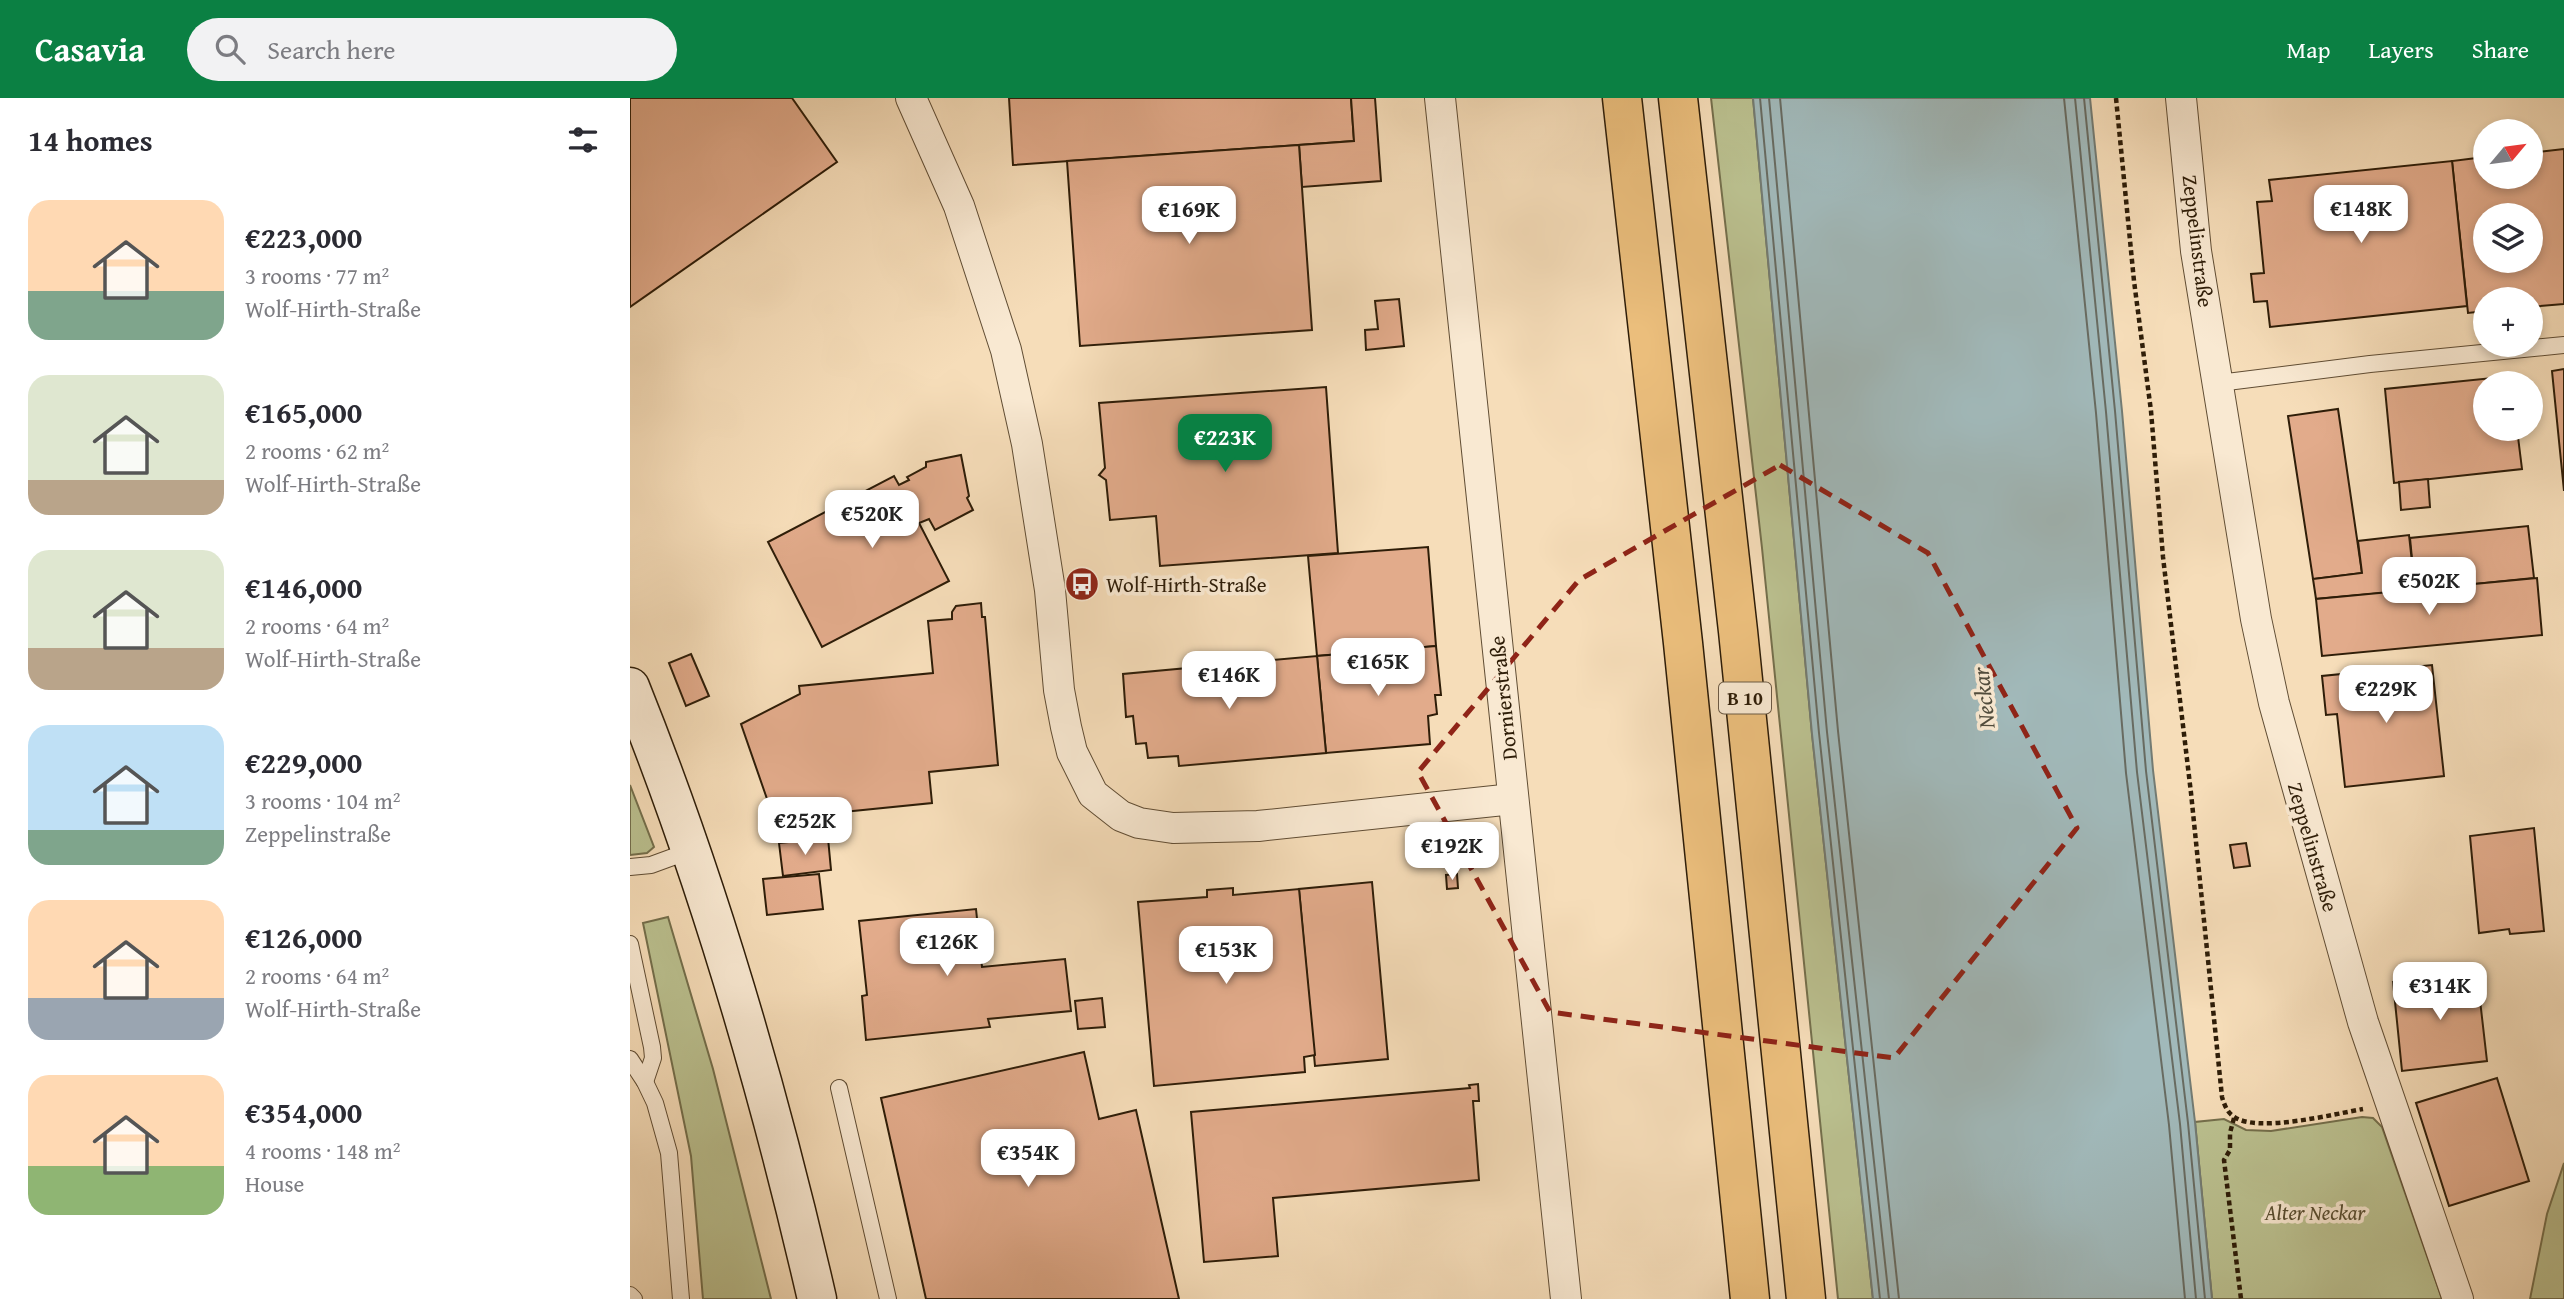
<!DOCTYPE html>
<meta charset="utf-8">
<style>
body{margin:0;font-family:"Gentium Book Plus",serif;background:#f2f2f3;color:#2b2b33;height:100vh;display:flex;flex-direction:column;font-size:26px;white-space:nowrap}
*{box-sizing:border-box;margin:0}
p{font-size:23px;color:#7c7c81}
.icon{flex:none;width:38px;height:38px;fill:none;stroke:currentColor;stroke-width:2;stroke-linecap:round;stroke-linejoin:round}
.map{position:relative;flex:1;overflow:hidden}
.sheet{display:flex;flex-direction:column;background:#fff;width:630px}
.sheet>*{flex:none}
.needle{width:46px;rotate:61deg}
.fabs{position:absolute;left:1843px;top:21px;display:grid;gap:14px}
.fabs a{display:grid;place-items:center;width:70px;height:70px;border-radius:50%;background:#fff;box-shadow:0 4px 10px #0003;font-size:35px}
.price{position:absolute;translate:-50% -60px;padding:0 16px;border-radius:14px;background:#fff;color:#222;font-size:23px;line-height:46px;filter:drop-shadow(0 2px 4px #0008)}
.price::after{content:'';position:absolute;left:50%;top:42px;width:21px;height:16px;margin-left:-10px;background:inherit;clip-path:polygon(0 0,100% 0,50% 100%)}
.price.on{background:#0b8043;color:#fff}
ul{padding:0;list-style:none}
li{display:flex;align-items:center;gap:21px;height:175px;padding:0 28px}
li span{display:grid;place-items:center;flex:none;width:196px;height:140px;border-radius:21px;color:#555}
li>.icon{margin-inline-start:auto}
span .icon{width:84px;height:84px;fill:#fffc;stroke-width:1}
li b{font-size:30px}
h2{display:flex;justify-content:space-between;align-items:center;height:84px;padding:0 28px;font-size:30px}
header{display:flex;align-items:center;gap:42px;box-sizing:border-box;height:98px;padding:0 35px;background:#0b8043;color:#fff}
header strong{font-size:33px}
nav{display:flex;gap:38px;margin-inline-start:auto;font-size:24px}
.search{width:490px;height:63px;background:#f2f2f3;display:flex;align-items:center;gap:18px;box-sizing:border-box;padding:0 24px;border-radius:38px;color:#7c7c81;font-size:26px}
main{display:flex;flex:1;min-height:0}
.map>svg:first-child{display:block}
.green{fill:#bbc190;stroke:#746f4c;stroke-width:2}
.water{fill:#a1b9ba;stroke:#737b73;stroke-width:2}
.lines{fill:none;stroke-linecap:round;stroke-linejoin:round}
.shore{stroke:#686b61;stroke-width:2}
.building{fill:#e2ab8b;stroke:#2e1d08;stroke-width:2;fill-rule:evenodd}
.service-casing{stroke:#604d34;stroke-width:18}
.minor-casing{stroke:#604d34;stroke-width:32}
.secondary-casing{stroke:#2e1d08;stroke-width:41}
.trunk-casing{stroke:#2e1d08;stroke-width:41}
.path{stroke:#2e1d08;stroke-width:4.5;stroke-dasharray:5 3.5;stroke-linecap:butt}
.service{stroke:#f9e9d2;stroke-width:16}
.minor{stroke:#f9e9d2;stroke-width:30}
.secondary{stroke:#f9e9d2;stroke-width:38}
.trunk{stroke:#ebbe7c;stroke-width:38}
.marked{fill:none;stroke:#8f2418;stroke-width:5;stroke-dasharray:14 9;stroke-linejoin:round}
.labels{text-anchor:middle;dominant-baseline:central;stroke-width:7;stroke-linejoin:round;paint-order:stroke}
.shield{fill:#f9e9d2;stroke:#6b5a45;stroke-width:2}
.shield-label{font-size:19px;font-weight:bold;fill:#2e1d08}
.street-label{font-size:21px;fill:#2e1d08;stroke:#f9e9d2}
.poi-label{font-size:21px;fill:#2e1d08;stroke:#f9e9d2;text-anchor:start}
.park-label{font-size:21px;font-style:italic;fill:#584e31;stroke:#f9e9d2}
.water-label{font-size:23px;font-style:italic;fill:#504c3d;stroke:#f9e9d2}
</style>
<header>
<strong>Casavia</strong>
<div class="search"><svg class="icon" aria-label="search" viewBox="0 0 24 24"><circle cx="10" cy="10" r="6"/><path d="M15 15l6 6"/></svg>Search here</div>
<nav><a>Map</a><a>Layers</a><a>Share</a></nav>
</header>
<main>
<section class="sheet">
<h2>14 homes<svg class="icon" aria-label="filters" viewBox="0 0 24 24"><path d="M4 7h16M4 17h16"/><circle cx="9" cy="7" r="2"/><circle cx="15" cy="17" r="2"/></svg></h2>
<ul>
<li><span style="background:linear-gradient(#ffd9b3 65%,#7fa58c 0)"><svg class="icon" aria-label="home" viewBox="0 0 24 24"><path d="M3 11l9-7 9 7M6 9v11h12V9"/></svg></span><div><b>€223,000</b><p>3 rooms · 77 m²</p><p>Wolf-Hirth-Straße</p></div></li>
<li><span style="background:linear-gradient(#dfe7d0 75%,#b9a48a 0)"><svg class="icon" aria-label="home" viewBox="0 0 24 24"><path d="M3 11l9-7 9 7M6 9v11h12V9"/></svg></span><div><b>€165,000</b><p>2 rooms · 62 m²</p><p>Wolf-Hirth-Straße</p></div></li>
<li><span style="background:linear-gradient(#dfe7d0 70%,#b9a48a 0)"><svg class="icon" aria-label="home" viewBox="0 0 24 24"><path d="M3 11l9-7 9 7M6 9v11h12V9"/></svg></span><div><b>€146,000</b><p>2 rooms · 64 m²</p><p>Wolf-Hirth-Straße</p></div></li>
<li><span style="background:linear-gradient(#bfe0f5 75%,#7fa58c 0)"><svg class="icon" aria-label="home" viewBox="0 0 24 24"><path d="M3 11l9-7 9 7M6 9v11h12V9"/></svg></span><div><b>€229,000</b><p>3 rooms · 104 m²</p><p>Zeppelinstraße</p></div></li>
<li><span style="background:linear-gradient(#ffd9b3 70%,#9aa5b1 0)"><svg class="icon" aria-label="home" viewBox="0 0 24 24"><path d="M3 11l9-7 9 7M6 9v11h12V9"/></svg></span><div><b>€126,000</b><p>2 rooms · 64 m²</p><p>Wolf-Hirth-Straße</p></div></li>
<li><span style="background:linear-gradient(#ffd9b3 65%,#8fb573 0)"><svg class="icon" aria-label="home" viewBox="0 0 24 24"><path d="M3 11l9-7 9 7M6 9v11h12V9"/></svg></span><div><b>€354,000</b><p>4 rooms · 148 m²</p><p>House</p></div></li>
</ul>
</section>
<div class="map">
<svg width="1934" height="1201" viewBox="0 0 1934 1201">
<rect width="100%" height="100%" fill="#f6ddb9"/>
<filter id="stains"><feTurbulence type="fractalNoise" baseFrequency=".00286" numOctaves="4"/><feColorMatrix values="0 0 0 0 .2 0 0 0 0 .09 0 0 0 0 .02 0 0 0 .5 -.17"/></filter>
<radialGradient id="worn" r=".72"><stop offset=".6" stop-color="#630" stop-opacity="0"/><stop offset="1" stop-color="#630" stop-opacity=".3"/></radialGradient>
<!-- green -->
<g class="green">
<polygon points="1081,0 1123,0 1182,636 1243,1201 1208,1201 1132,450"/>
<polygon points="0,687 24,749 17,755 0,757"/>
<polygon points="38,819 83,971 141,1201 73,1201 61,1058 13,825"/>
<polygon points="1732,1019 1743,1020 1752,1029 1812,1201 1582,1201 1565,1024 1594,1021 1616,1032 1641,1033"/>
<polygon points="1934,1065 1934,1201 1900,1201 1917,1116"/>
</g>
<!-- water -->
<polygon class="water" points="1123,0 1460,0 1492,313 1523,672 1565,1024 1582,1201 1243,1201 1182,636"/>
<g class="lines">
<!-- shore -->
<g class="shore">
<polyline points="1130,0 1189,635 1250,1201"/>
<polyline points="1139,0 1197,634 1259,1201"/>
<polyline points="1150,0 1208,633 1269,1201"/>
<polyline points="1434,0 1466,315 1496,675 1539,1027 1555,1201"/>
<polyline points="1445,0 1476,314 1507,674 1550,1026 1566,1201"/>
<polyline points="1454,0 1485,313 1516,673 1558,1025 1575,1201"/>
</g>
</g>
<!-- building -->
<g class="building">
<polygon points="0,0 162,0 207,64 0,209"/>
<polygon points="379,0 721,0 724,43 383,67"/>
<polygon points="721,0 745,0 751,83 672,89 669,47 724,43"/>
<polygon points="669,47 682,232 450,248 437,63"/>
<path d="M1934,51V206L1900,209V201H1855V213L1838,215L1822,63L1855,59V79H1900V55ZM1855,117H1900V163H1855Z"/>
<polygon points="1822,63 1837,208 1640,229 1637,203 1624,204 1621,176 1634,175 1627,104 1642,103 1639,82"/>
<polygon points="769,201 774,248 736,252 735,232 748,231 745,203"/>
<polygon points="1934,271 1934,393 1922,273"/>
<polygon points="1882,278 1883,285 1855,285 1855,331 1887,331 1892,371 1764,385 1755,291"/>
<polygon points="696,289 708,455 530,468 526,418 480,422 476,382 469,377 475,370 469,305"/>
<polygon points="1708,311 1732,475 1683,481 1658,318"/>
<polygon points="331,357 339,398 337,400 343,412 305,432 299,421 289,425 319,483 192,549 138,444 264,378 269,387 279,382 277,379 296,369 296,364"/>
<polygon points="1798,381 1800,409 1771,412 1769,384"/>
<polygon points="1898,428 1904,480 1785,492 1780,440"/>
<polygon points="1779,437 1785,492 1686,501 1683,481 1732,475 1728,443"/>
<polygon points="798,449 806,548 687,558 678,458"/>
<polygon points="1907,480 1912,537 1692,558 1686,501"/>
<polygon points="351,505 352,519 355,519 368,667 299,674 302,705 144,721 111,626 170,596 169,588 303,575 298,523 322,521 322,514 326,508"/>
<polygon points="806,548 811,597 805,597 807,616 798,618 800,646 696,655 687,558"/>
<polygon points="61,556 79,598 56,608 39,565"/>
<polygon points="687,558 696,655 549,668 548,658 518,660 516,645 506,646 503,618 496,619 493,576"/>
<polygon points="1802,567 1814,678 1715,689 1707,616 1696,617 1692,578"/>
<polygon points="1904,730 1914,833 1880,836 1879,831 1849,835 1840,738"/>
<polygon points="198,740 201,772 153,778 149,745"/>
<polygon points="1616,745 1620,768 1604,770 1600,747"/>
<polygon points="189,776 193,811 137,817 133,781"/>
<polygon points="827,776 828,790 817,791 816,777"/>
<polygon points="742,784 758,961 685,968 669,791"/>
<polygon points="603,790 603,797 669,791 685,957 674,959 675,974 524,988 508,804 577,799 577,792"/>
<polygon points="346,811 352,869 435,861 441,913 358,921 360,929 236,942 232,898 237,897 229,823"/>
<polygon points="1847,876 1857,963 1772,973 1763,884"/>
<polygon points="472,900 475,929 448,931 445,903"/>
<polygon points="454,954 469,1021 506,1012 549,1201 296,1201 251,1000"/>
<polygon points="1867,980 1899,1083 1819,1108 1786,1005"/>
<polygon points="848,986 849,1003 843,1003 849,1082 643,1100 648,1158 574,1164 561,1014 840,990 839,987"/>
</g>
<g class="lines">
<!-- service casing -->
<g class="service-casing">
<g id="service">
<polyline points="1589,285 1740,266 1934,247"/>
<polyline points="0,769 21,767 62,752"/>
<polyline points="0,846 22,949 23,960 15,984"/>
<polyline points="0,961 15,984 25,1005 39,1055 51,1201"/>
<polyline points="209,990 258,1201"/>
<polyline points="0,1197 4,1201"/>
</g>
</g>
<!-- minor casing -->
<g class="minor-casing">
<g id="minor">
<polyline points="281,0 329,108 376,252 397,346 420,492 429,592 436,629 442,654 463,696 491,718 509,725 543,730 628,728 883,701"/>
<polyline points="810,0 936,1201"/>
<polyline points="1551,0 1566,153 1626,521 1644,605 1733,924 1828,1201"/>
</g>
</g>
<!-- secondary casing -->
<g class="secondary-casing">
<path id="secondary" d="M0,589C80,788 139,992 187,1201"/>
</g>
<!-- trunk casing -->
<g class="trunk-casing">
<g id="trunk">
<polyline points="992,0 1053,545 1120,1201"/>
<polyline points="1048,0 1108,533 1176,1201"/>
</g>
</g>
<!-- path -->
<g class="path">
<path d="M1486,0L1504,183L1521,313L1533,459L1561,695L1592,999C1594,1006 1597,1014 1603,1018C1625,1036 1704,1016 1733,1011"/>
<polyline points="1604,1020 1600,1035 1600,1052 1594,1062 1611,1201"/>
</g>
<!-- service -->
<use href="#service" class="service"/>
<!-- minor -->
<use href="#minor" class="minor"/>
<!-- secondary -->
<use href="#secondary" class="secondary"/>
<!-- trunk -->
<use href="#trunk" class="trunk"/>
</g>
<!-- marked area -->
<path class="marked" d="M1150,367L1298,455L1447,730L1264,960L920,914L788,674L949,482Z"/>
<!-- icons -->
<defs>
<g id="bus-disc" transform="scale(1.75)"><circle r="9.5" fill="#8f2418" stroke="#f9e9d2"/><path d="M-5-6H5V4H4V6H2V4H-2V6H-4V4H-5ZM-3.5-4V0h7V-4ZM-3.5 1.2v1.5H-2V1.2ZM2 1.2v1.5H3.5V1.2Z" fill="#fff"/></g>
</defs>
<g fill-rule="evenodd">
<use href="#bus-disc" x="452" y="486"/>
</g>
<g class="labels">
<!-- shield labels -->
<rect class="shield" x="1089" y="584.5" width="52" height="31" rx="5"/>
<g class="shield-label">
<text x="1115" y="600">B 10</text>
</g>
<!-- street labels -->
<g class="street-label">
<text transform="translate(1568 143) rotate(83)">Zeppelinstraße</text>
<text transform="translate(873 600) rotate(-96)">Dornierstraße</text>
<text transform="translate(1683 749) rotate(74)">Zeppelinstraße</text>
</g>
<!-- poi labels -->
<g class="poi-label">
<text x="476" y="486">Wolf-Hirth-Straße</text>
</g>
<!-- park labels -->
<g class="park-label">
<text x="1685" y="1114">Alter Neckar</text>
</g>
<!-- water labels -->
<g class="water-label">
<text transform="translate(1353 600) rotate(-96)">Neckar</text>
</g>
</g>
<rect width="100%" height="100%" filter="url(#stains)"/>
<rect width="100%" height="100%" fill="url(#worn)"/>
</svg>
<div class="fabs">
<a><svg class="needle" viewBox="-14 -14 28 28"><path d="M0-13l5 13h-10z" fill="#e53935"/><path d="M0 13l5-13h-10z" fill="#7c7c81"/></svg></a>
<a><svg class="icon" aria-label="layers" viewBox="0 0 24 24"><path d="M12 4l9 5-9 5-9-5zM3 14l9 5 9-5"/></svg></a>
<a>+</a>
<a>−</a>
</div>
<b class="price" style="left:1731px;top:147px">€148K</b>
<b class="price" style="left:559px;top:148px">€169K</b>
<b class="price on" style="left:595px;top:376px">€223K</b>
<b class="price" style="left:242px;top:452px">€520K</b>
<b class="price" style="left:1799px;top:519px">€502K</b>
<b class="price" style="left:748px;top:600px">€165K</b>
<b class="price" style="left:599px;top:613px">€146K</b>
<b class="price" style="left:1756px;top:627px">€229K</b>
<b class="price" style="left:175px;top:759px">€252K</b>
<b class="price" style="left:822px;top:784px">€192K</b>
<b class="price" style="left:317px;top:880px">€126K</b>
<b class="price" style="left:596px;top:888px">€153K</b>
<b class="price" style="left:1810px;top:924px">€314K</b>
<b class="price" style="left:398px;top:1091px">€354K</b>
</div>
</main>
